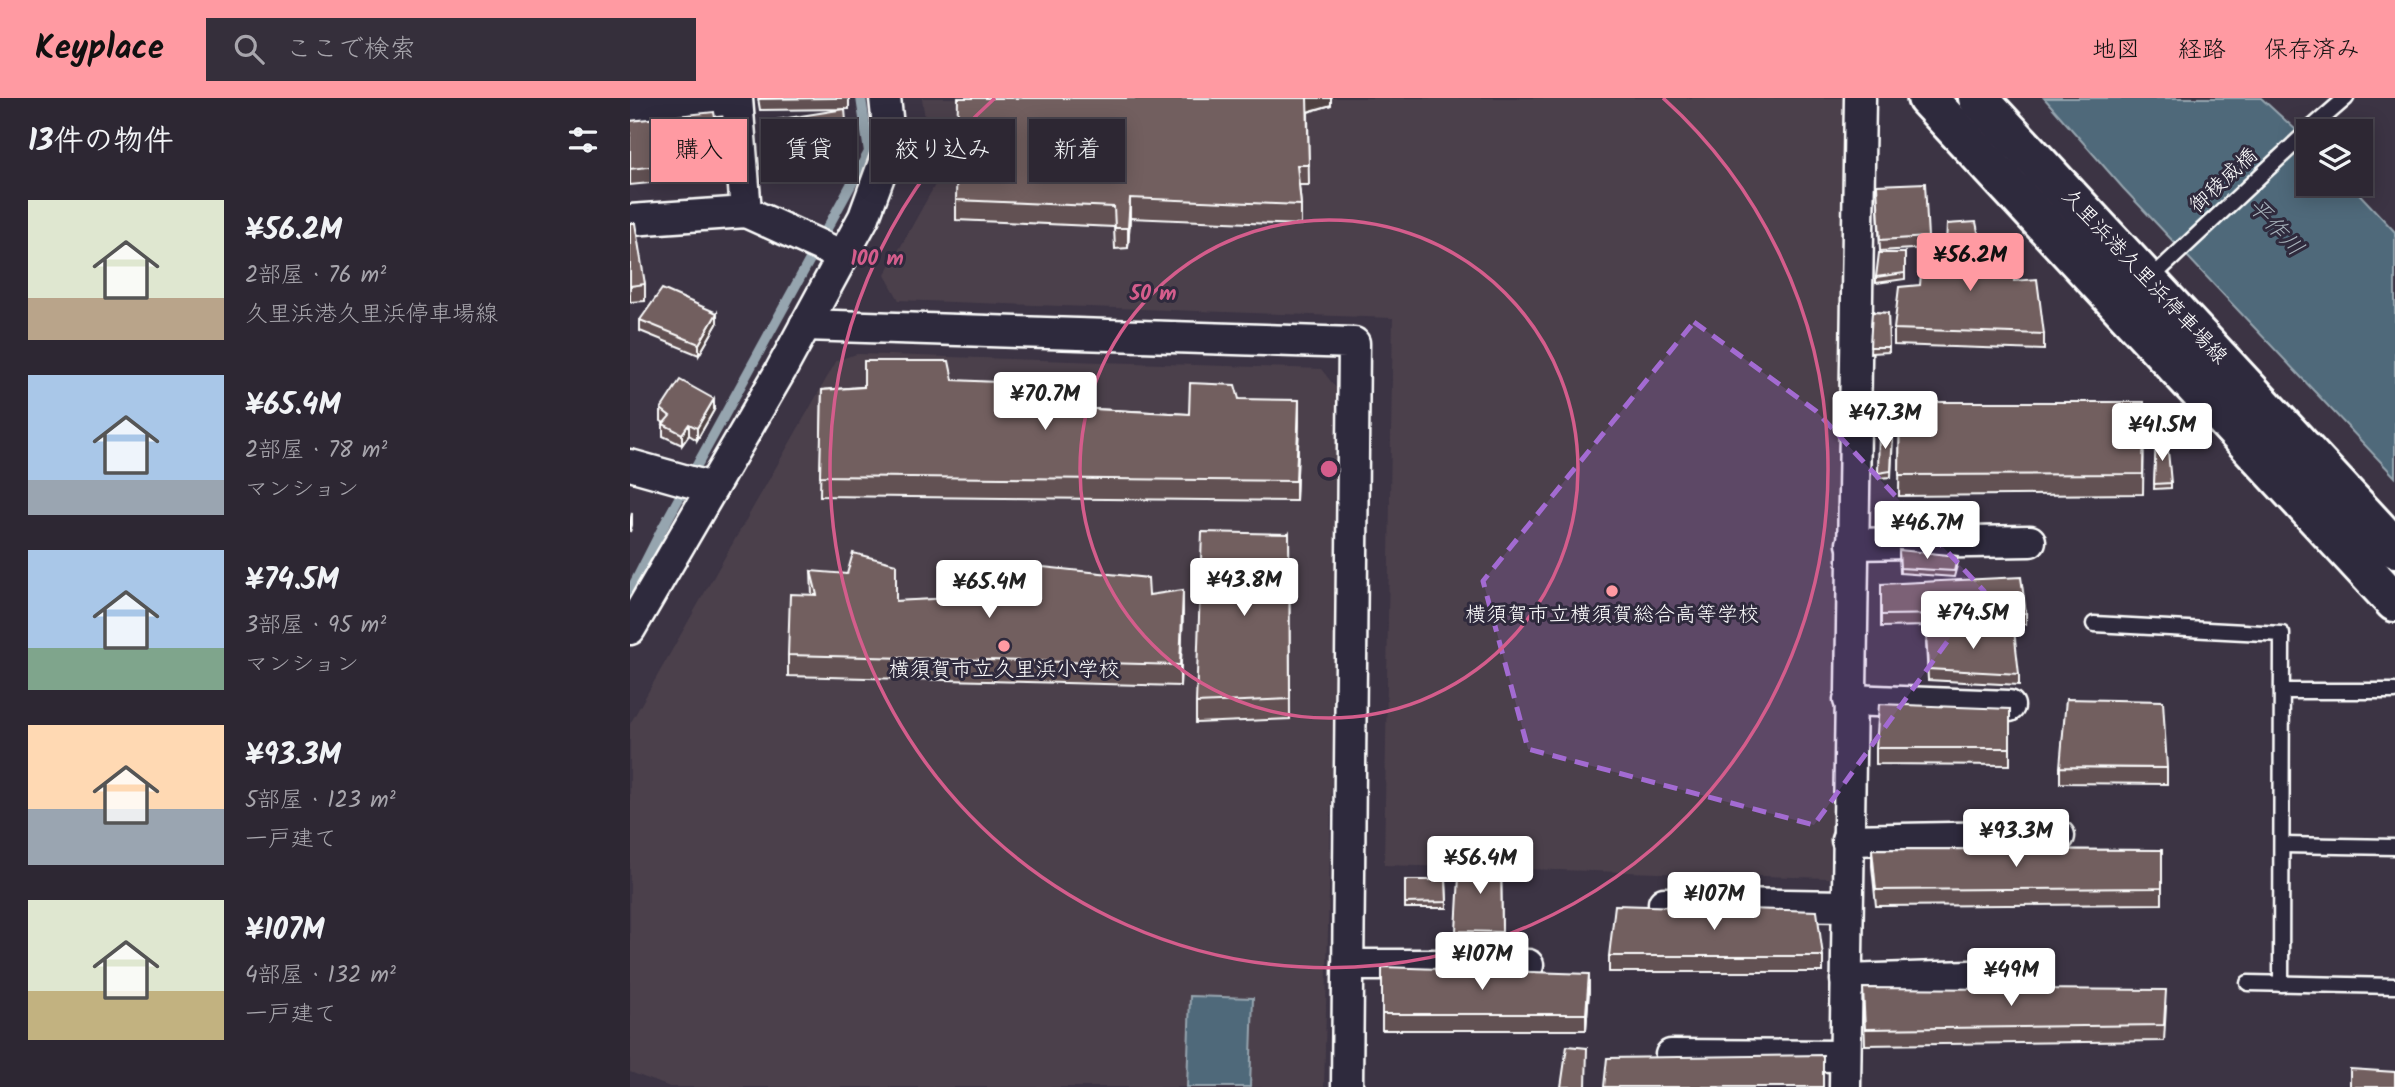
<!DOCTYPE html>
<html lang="ja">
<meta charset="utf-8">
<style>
body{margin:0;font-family:Kalam,"Klee One",sans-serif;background:#352f3b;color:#f1f3f6;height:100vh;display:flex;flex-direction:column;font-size:26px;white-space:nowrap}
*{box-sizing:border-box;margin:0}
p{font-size:23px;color:#a7a5ac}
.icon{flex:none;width:38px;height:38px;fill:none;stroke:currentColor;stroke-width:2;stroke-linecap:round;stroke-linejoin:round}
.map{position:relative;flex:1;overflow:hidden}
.side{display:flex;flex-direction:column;background:#2d2733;width:630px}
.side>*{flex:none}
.top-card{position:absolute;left:21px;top:21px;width:665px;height:63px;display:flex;gap:14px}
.controls{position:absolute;left:1666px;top:21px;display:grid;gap:14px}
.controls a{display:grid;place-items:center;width:77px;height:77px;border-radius:0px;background:#2d2733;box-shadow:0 4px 18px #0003,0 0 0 2px #48444e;font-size:35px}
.price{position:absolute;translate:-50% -60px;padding:0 16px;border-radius:7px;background:#fff;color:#222;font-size:23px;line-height:46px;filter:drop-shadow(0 2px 4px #0008)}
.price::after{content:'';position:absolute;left:50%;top:42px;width:21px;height:16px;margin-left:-10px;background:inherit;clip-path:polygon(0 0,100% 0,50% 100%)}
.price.current{background:#ff9aa2;color:#111}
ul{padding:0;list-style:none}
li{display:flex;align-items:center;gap:21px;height:175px;padding:0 28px}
li span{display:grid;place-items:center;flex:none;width:196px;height:140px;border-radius:0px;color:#555}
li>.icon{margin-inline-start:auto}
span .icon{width:84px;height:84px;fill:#fffc;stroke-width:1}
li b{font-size:30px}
h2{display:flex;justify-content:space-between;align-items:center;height:84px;padding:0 28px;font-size:30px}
.pill{padding:0 24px;border-radius:0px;background:#2d2733;box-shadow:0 4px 18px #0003,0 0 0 2px #48444e;font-size:24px;line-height:63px}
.pill.current{background:#ff9aa2;color:#111}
header{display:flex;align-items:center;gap:42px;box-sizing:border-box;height:98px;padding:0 35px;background:#ff9aa2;color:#111}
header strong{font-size:33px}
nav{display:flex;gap:38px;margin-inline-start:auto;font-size:24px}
.search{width:490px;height:63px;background:#352f3b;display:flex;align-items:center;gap:18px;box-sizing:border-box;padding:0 24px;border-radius:0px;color:#a7a5ac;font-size:26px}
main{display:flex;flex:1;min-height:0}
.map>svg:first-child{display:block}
.built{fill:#4c414c}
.water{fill:#50697a;stroke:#96a5af;stroke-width:2}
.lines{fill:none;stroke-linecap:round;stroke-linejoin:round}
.stream{stroke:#96a5af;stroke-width:10}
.service-casing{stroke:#fff;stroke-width:19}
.minor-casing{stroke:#fff;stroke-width:35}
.secondary-casing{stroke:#fff;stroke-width:44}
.service{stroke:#2f2a3d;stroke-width:14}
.minor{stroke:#2f2a3d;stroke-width:30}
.secondary{stroke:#2f2a3d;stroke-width:38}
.wall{fill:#625152;stroke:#fff;stroke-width:2}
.shaded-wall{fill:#504242;stroke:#fff;stroke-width:2}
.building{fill:#725e5f;stroke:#fff;stroke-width:2}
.marked{fill:#a36bd2;fill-opacity:0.2;stroke:#a36bd2;stroke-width:5;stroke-dasharray:14 9;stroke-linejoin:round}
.ring{fill:none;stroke:#d45d8c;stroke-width:3.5}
.poi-dot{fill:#ff9aa2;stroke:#2f2a3d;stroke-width:2.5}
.labels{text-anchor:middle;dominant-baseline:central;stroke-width:6;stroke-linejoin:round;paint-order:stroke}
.street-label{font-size:21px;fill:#fff;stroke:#2f2a3d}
.poi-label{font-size:21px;fill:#fff;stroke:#2f2a3d}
.water-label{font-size:23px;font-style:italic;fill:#a8b4bc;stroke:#2f2a3d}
.centre{fill:#d45d8c;stroke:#2f2a3d;stroke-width:3.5}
.ring-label{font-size:21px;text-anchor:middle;font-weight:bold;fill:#d45d8c;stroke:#2f2a3d;stroke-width:6;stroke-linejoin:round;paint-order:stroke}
</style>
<header>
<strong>Keyplace</strong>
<div class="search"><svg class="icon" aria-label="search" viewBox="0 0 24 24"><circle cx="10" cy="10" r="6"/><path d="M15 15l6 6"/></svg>ここで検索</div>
<nav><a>地図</a><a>経路</a><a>保存済み</a></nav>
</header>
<main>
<section class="side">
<h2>13件の物件<svg class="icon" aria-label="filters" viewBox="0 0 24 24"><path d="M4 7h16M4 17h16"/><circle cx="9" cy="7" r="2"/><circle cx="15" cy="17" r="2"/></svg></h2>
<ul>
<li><span style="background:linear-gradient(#dfe7d0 70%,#b9a48a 0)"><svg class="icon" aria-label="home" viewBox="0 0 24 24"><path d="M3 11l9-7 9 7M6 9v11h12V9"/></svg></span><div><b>¥56.2M</b><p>2部屋 · 76 m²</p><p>久里浜港久里浜停車場線</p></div></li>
<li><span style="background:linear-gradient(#a9c7e8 75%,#9aa5b1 0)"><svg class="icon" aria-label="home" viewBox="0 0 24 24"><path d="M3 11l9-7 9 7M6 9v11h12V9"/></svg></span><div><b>¥65.4M</b><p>2部屋 · 78 m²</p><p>マンション</p></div></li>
<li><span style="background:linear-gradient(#a9c7e8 70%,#7fa58c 0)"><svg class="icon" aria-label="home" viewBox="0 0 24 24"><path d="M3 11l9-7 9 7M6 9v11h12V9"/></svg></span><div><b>¥74.5M</b><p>3部屋 · 95 m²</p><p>マンション</p></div></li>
<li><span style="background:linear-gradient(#ffd9b3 60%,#9aa5b1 0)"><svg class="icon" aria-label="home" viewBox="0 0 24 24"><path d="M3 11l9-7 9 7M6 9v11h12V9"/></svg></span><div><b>¥93.3M</b><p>5部屋 · 123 m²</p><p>一戸建て</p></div></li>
<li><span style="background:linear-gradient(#dfe7d0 65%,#c2b280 0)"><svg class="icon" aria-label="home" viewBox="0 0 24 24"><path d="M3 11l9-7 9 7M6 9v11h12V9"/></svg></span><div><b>¥107M</b><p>4部屋 · 132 m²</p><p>一戸建て</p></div></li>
</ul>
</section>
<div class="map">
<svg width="1765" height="989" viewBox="0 0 1765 989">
<rect width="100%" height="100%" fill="#3c3444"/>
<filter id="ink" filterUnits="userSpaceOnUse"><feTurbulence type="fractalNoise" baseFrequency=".0143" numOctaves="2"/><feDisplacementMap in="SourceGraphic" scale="14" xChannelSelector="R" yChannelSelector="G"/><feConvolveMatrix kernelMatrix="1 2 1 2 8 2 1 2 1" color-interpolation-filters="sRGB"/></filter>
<g filter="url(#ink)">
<!-- built -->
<g class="built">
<polygon points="292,0 1216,0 1200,780 754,767 763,220 269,202 255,177 305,87"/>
<polygon points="227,256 691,271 706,290 707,470 694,989 40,989 0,974 0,626 207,262"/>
</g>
<!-- water -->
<g class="water">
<polygon points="1414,0 1631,0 1678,43 1678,86 1720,86 1765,134 1765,379 1493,90"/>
<polygon points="560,898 623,900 620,989 557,989"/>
</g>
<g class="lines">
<!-- stream -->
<polyline class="stream" points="0,494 32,431 239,54 231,0"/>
<!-- service casing -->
<g class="service-casing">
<g id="service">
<polyline points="1678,33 1716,0"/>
<polyline points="1518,183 1678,33"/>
<polyline points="1464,526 1652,536 1651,886"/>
<polyline points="1652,593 1765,593"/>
<polyline points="1652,747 1765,749"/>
<polyline points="1618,885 1765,888"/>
</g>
</g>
<!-- minor casing -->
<g class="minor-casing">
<g id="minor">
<polyline points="0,11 107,1 116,114 213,158"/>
<polyline points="0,122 116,114"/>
<polyline points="175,227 724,245 717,989"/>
<polyline points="0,367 82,390"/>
<polyline points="1222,446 1400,443"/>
<polyline points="0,531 151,272 234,119 260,48 255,0"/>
<polyline points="1219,602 1379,608"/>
<polyline points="1217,742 1429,738"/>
<polyline points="1034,805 1216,808"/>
<polyline points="718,867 898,867"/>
<polyline points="1216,882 1402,876"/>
<polyline points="1041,957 1215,958"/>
<polyline points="1215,989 1230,0"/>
</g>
</g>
<!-- secondary casing -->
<g class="secondary-casing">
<g id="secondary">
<polyline points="1297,0 1765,504"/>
<polyline points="1348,0 1765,450"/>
</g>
</g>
<!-- service -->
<use href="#service" class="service"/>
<!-- minor -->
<use href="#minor" class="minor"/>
<!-- secondary -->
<use href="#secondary" class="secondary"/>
</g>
<!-- wall -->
<g class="wall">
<polygon points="128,0 219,0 219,11 130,12"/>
<polygon points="701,0 701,7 678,14 679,87 669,87 671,107 671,127 500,120 498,150 485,151 484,129 326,122 326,102"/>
<polygon points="0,23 92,61 92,78 0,87"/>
<polygon points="139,23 218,49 218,60 149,68 139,34"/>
<polygon points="1247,87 1298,139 1298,150 1250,153"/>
<polygon points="0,125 15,186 15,203 0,204"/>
<polygon points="1275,155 1275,181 1246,185 1246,179"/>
<polygon points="1354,163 1384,183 1414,236 1414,252 1264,247 1264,231 1290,187 1315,166"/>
<polygon points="1242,214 1258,215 1259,254 1240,255"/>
<polygon points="10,222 87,226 69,257 10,233"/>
<polygon points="404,280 447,304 446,310 559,316 609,301 669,322 666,403 190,398 192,292 323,282 368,300 404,298"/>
<polygon points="1270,304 1514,324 1513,396 1269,398"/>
<polygon points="31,311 84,312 67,342 59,337 52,347 33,338 33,326 34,325 31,323"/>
<polygon points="1263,338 1261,379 1248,380 1248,375"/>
<polygon points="1526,342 1541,385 1541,390 1524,391"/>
<polygon points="659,436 660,621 566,625 566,605"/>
<polygon points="1269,452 1328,464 1324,479 1270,475"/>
<polygon points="181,473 266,503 519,497 553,512 550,588 158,578 158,557 182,497"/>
<polygon points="1251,486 1396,515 1396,526 1251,529"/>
<polygon points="1296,545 1389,576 1389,587 1298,582"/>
<polygon points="1380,611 1380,667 1246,666 1246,650"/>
<polygon points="1430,669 1537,670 1537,686 1430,685"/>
<polygon points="1242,751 1532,752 1532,806 1246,808 1242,768"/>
<polygon points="871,762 872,845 826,844 826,833"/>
<polygon points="775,782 816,782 817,810 775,810"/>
<rect x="979" y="858" width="214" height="16"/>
<polygon points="752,869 959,892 956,932 752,932"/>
<polygon points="1233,890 1536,908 1534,943 1235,947"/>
</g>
<!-- shaded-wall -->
<g class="shaded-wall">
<polygon points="677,0 701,0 701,7 677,14"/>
<polygon points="500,100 500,120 498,150 498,130"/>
<polygon points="87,215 87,226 69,257 69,246"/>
<polygon points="447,283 447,304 444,330 444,310"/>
<polygon points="84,301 84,312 67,342 67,330"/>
<polygon points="669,302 669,322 666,403 666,383"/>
<polygon points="59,326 59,337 52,347 52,336"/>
<polygon points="2,415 2,427 0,434 0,423"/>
<polygon points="553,492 553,512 550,588 550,567"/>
<polygon points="959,876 959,892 956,932 956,916"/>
</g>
<!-- building -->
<g class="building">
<polygon points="130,0 205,0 130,1"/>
<polygon points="328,0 677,0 679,67 667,67 671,107 500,100 498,130 485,130 484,109 326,102"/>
<polygon points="215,11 218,49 149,56 139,23"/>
<polygon points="84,14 92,61 0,71 0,23"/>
<polygon points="1295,85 1298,139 1250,142 1247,87"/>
<polygon points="1346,124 1354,163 1384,163 1384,183 1407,181 1414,236 1264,231 1269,189 1290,187 1292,165 1315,166 1317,126"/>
<polygon points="0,125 5,125 15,186 0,188"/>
<polygon points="1249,155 1275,155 1275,175 1246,179"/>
<polygon points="32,191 87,215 69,246 10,222"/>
<polygon points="1242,214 1258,215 1259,249 1240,249"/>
<polygon points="234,263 319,263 323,282 367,284 368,300 408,297 404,280 447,283 444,310 559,316 560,285 605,287 609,301 669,302 666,383 190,378 192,292 234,289"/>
<polygon points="50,282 84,301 67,330 59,326 52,336 33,326 40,318 31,311"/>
<polygon points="1270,304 1514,304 1513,376 1269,377"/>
<polygon points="1249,332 1263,332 1261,373 1248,375"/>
<polygon points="1526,342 1537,342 1541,385 1524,386"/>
<polygon points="572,434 659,436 660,601 566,605"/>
<polygon points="1269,452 1328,458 1324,473 1270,470"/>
<polygon points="223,455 266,466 266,503 395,496 394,467 518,480 519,497 553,492 550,567 158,557 160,496 187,497 181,473 217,476"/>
<polygon points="1391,479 1396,515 1251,517 1251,486"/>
<polygon points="1384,532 1389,576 1298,571 1296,533"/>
<polygon points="1436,601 1533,603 1537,670 1430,669"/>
<polygon points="1249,606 1380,611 1380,650 1246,650"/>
<polygon points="1242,751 1532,752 1532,790 1246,792"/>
<polygon points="830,760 871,762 872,834 826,833"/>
<polygon points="775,782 816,782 817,804 775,805"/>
<polygon points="985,807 1187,813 1193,858 979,858"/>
<polygon points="752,869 959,876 956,916 752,916"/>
<polygon points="1233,890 1536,892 1534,927 1235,931"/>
<polygon points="937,948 957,950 956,989 931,989"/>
<polygon points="1193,957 1193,989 974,989 977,960"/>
<polygon points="1720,971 1765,974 1765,989 1720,989"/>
</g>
</g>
<!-- marked area -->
<path class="marked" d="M1064,224L1186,313L1354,493L1184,727L898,651L853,483Z"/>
<!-- distance rings -->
<g class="ring">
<circle cx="699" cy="371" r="249"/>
<path d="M1033 0A499 499 0 1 1 365 0"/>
</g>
<!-- markers -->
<g class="poi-dot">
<circle cx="982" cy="493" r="7"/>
<circle cx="374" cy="548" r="7"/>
</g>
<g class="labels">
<!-- street labels -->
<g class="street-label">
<text transform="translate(1594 83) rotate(-43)">御稜威橋</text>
<text transform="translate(1514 179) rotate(47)">久里浜港久里浜停車場線</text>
</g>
<!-- poi labels -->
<g class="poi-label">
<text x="982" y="517">横須賀市立横須賀総合高等学校</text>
<text x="374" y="572">横須賀市立久里浜小学校</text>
</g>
<!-- water labels -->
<g class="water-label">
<text transform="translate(1645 130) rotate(47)">平作川</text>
</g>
</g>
<circle cx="699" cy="371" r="10" class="centre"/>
<g class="ring-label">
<text x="247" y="167">100 m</text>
<text x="523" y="202">50 m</text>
</g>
</svg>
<div class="controls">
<a><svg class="icon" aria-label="layers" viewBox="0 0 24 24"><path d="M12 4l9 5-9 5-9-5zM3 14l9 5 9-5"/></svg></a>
</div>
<b class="price current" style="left:1340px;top:195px">¥56.2M</b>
<b class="price" style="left:415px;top:334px">¥70.7M</b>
<b class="price" style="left:1255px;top:353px">¥47.3M</b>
<b class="price" style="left:1532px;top:365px">¥41.5M</b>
<b class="price" style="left:1297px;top:463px">¥46.7M</b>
<b class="price" style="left:614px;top:520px">¥43.8M</b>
<b class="price" style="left:359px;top:522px">¥65.4M</b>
<b class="price" style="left:1343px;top:553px">¥74.5M</b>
<b class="price" style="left:1386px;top:771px">¥93.3M</b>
<b class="price" style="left:850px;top:798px">¥56.4M</b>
<b class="price" style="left:1084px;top:834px">¥107M</b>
<b class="price" style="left:852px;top:894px">¥107M</b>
<b class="price" style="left:1381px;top:910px">¥49M</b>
<div class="top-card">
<a class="pill current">購入</a>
<a class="pill">賃貸</a>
<a class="pill">絞り込み</a>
<a class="pill">新着</a>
</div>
</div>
</main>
